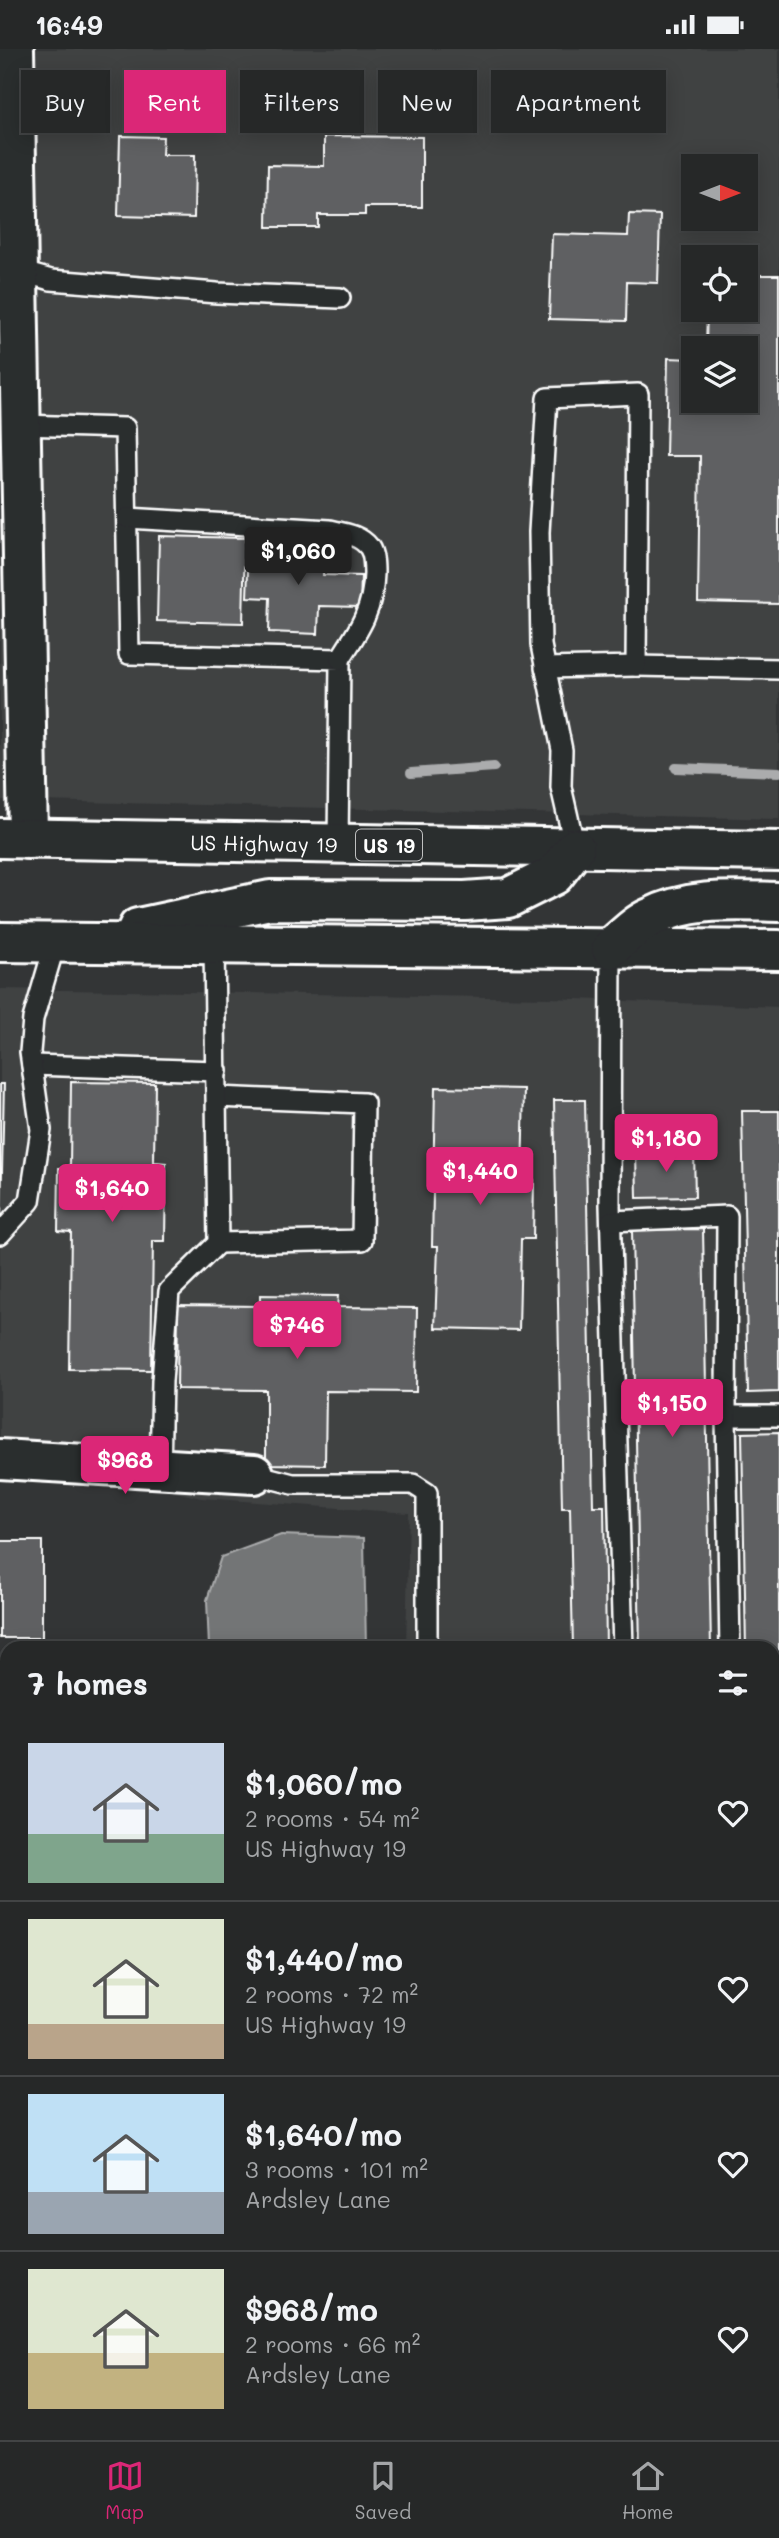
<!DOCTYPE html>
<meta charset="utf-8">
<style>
body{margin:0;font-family:Mali,sans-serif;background:#323434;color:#f1f3f6;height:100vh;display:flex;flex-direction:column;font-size:26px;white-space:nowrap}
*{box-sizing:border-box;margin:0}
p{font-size:23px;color:#a4a6a8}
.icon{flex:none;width:38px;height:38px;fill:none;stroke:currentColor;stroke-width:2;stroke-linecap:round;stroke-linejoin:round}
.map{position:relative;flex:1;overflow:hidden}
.side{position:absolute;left:0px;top:1592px;width:780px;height:800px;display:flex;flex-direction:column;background:#262828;border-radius:21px 21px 0 0;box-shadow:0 4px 18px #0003,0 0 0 2px #424445}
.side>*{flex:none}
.banner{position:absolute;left:21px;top:21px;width:738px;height:63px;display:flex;gap:14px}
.needle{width:46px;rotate:90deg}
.controls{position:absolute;left:681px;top:105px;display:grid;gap:14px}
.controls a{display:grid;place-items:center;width:77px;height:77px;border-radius:0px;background:#262828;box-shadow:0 4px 18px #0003,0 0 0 2px #424445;font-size:35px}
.price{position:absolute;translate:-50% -60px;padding:0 16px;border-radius:7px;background:#db2777;color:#fff;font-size:23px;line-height:46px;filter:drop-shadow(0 2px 4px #0008)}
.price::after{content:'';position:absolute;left:50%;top:42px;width:21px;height:16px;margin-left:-10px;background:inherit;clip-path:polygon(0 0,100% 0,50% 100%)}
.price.active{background:#222;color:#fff}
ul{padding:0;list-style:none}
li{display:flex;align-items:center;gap:21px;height:175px;padding:0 28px}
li+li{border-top:2px solid #424445}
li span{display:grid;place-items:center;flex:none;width:196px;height:140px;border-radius:0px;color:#555}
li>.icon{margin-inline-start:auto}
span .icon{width:84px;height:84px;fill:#fffc;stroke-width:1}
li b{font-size:30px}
h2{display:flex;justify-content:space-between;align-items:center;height:84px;padding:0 28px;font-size:30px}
.tag{padding:0 24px;border-radius:0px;background:#262828;box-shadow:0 4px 18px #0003,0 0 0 2px #424445;font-size:24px;line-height:63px}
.tag.active{background:#db2777;color:#fff}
.status{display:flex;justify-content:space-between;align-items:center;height:49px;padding:0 35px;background:#262828;direction:ltr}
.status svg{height:19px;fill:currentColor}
.menu{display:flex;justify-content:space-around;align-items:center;height:98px;border-top:2px solid #424445;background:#262828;font-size:19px;color:#a4a6a8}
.menu a{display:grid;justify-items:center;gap:4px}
.menu .active{color:#db2777}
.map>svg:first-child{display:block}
.built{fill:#404243;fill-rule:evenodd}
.green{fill:#4c4f50;stroke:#a6a7a8;stroke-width:2}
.water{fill:#737576;stroke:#abacad;stroke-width:2}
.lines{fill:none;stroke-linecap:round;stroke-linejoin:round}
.stream{stroke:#abacad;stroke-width:10}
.building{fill:#5f6162;stroke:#fff;stroke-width:2}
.service-casing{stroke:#fff;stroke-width:24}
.minor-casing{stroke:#fff;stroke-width:44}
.trunk-casing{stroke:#fff;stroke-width:44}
.service{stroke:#2a2d2e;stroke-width:19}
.minor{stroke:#2a2d2e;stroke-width:38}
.trunk{stroke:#2a2d2e;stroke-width:38}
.labels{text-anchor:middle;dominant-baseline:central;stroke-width:5;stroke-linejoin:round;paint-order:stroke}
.shield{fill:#2a2d2e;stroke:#bfc0c0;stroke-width:2}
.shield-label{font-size:19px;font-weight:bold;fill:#fff}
.street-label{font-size:21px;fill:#fff;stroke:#2a2d2e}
</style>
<div class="status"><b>16:49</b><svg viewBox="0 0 49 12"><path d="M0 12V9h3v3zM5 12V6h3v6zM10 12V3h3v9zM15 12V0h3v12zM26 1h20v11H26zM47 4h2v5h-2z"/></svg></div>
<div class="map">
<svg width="779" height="2391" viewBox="0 0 779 2391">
<rect width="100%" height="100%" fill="#333536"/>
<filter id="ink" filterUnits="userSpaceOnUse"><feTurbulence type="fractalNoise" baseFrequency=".0143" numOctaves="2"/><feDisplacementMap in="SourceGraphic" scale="14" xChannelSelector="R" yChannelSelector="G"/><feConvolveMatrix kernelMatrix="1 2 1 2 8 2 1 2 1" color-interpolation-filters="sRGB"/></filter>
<g filter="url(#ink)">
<!-- built -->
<g class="built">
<path d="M27,0H779V770L0,751V213L39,212ZM693,117H746V170H693ZM693,208H746V261H693ZM693,299H746V352H693Z"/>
<polygon points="0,940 550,949 779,958 779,2282 774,2283 774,1600 406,1599 409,1464 201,1449 0,1401"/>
</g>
<!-- green -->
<g class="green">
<polygon points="7,2174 7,2385 253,2385 253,2391 0,2391 0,2175"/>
<polygon points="779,2282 779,2391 640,2391 640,2385 774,2385 774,2283"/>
</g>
<!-- water -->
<g class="water">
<polygon points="281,1486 364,1489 366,1599 209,1599 207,1551 221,1508"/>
<polygon points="253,2385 384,2385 385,2391 253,2391"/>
</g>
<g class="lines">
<!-- stream -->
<g class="stream">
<polyline points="676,719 779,723"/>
<polyline points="411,724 494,718"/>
</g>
</g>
<!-- building -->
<g class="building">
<polygon points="120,87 163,88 162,106 195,106 194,169 118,167"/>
<polygon points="324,87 422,88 422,158 365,158 365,166 318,166 318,178 267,178 268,116 324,117"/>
<polygon points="629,165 660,166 658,234 627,233 626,272 549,270 552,185 628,187"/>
<polygon points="746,226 779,226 779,555 698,553 700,407 666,407 668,309 693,310 693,352 746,352 746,299 706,299 707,261 746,261"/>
<polygon points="159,487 245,489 243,574 157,572"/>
<polygon points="249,498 324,501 323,526 361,527 360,558 319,557 318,585 269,583 270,549 247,548"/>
<polygon points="71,1033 155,1034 154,1113 166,1114 165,1192 153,1192 151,1321 69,1320 71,1183 58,1182 59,1119 70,1119"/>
<polygon points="0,1035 4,1035 1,1166 0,1166"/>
<polygon points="435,1038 524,1040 522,1130 534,1131 533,1190 521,1190 519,1281 435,1279 438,1197 432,1197"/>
<polygon points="554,1051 585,1051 593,1457 604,1457 606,1600 573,1600 570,1459 562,1459"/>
<polygon points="742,1062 779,1062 779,1343 748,1344"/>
<polygon points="694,1101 695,1148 637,1149 636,1102"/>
<polygon points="703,1180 711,1600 640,1600 632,1181"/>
<polygon points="260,1246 338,1247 337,1258 417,1259 416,1343 326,1342 325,1416 266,1415 266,1341 177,1340 178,1256 260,1257"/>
<polygon points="779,1383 779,2034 774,2034 774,1600 746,1600 742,1384"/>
<rect x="0" y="1492" width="42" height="97"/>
<rect x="405" y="2385" width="172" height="6"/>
</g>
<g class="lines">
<!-- service casing -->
<g class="service-casing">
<g id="service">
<polyline points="12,220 51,231 217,244 340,249"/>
<polyline points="20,376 125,379 129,605 340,610 338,795"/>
<path d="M127,469L330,481C343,484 360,486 369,498C374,505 374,517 374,525C373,561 359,581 340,610"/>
<polyline points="636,617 779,620"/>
<polyline points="545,619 636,617 638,345 547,349 539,483 541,596 562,701 561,738 575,799"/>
<polyline points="611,899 610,1156 623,1600"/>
<polyline points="32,1016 217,1022"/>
<polyline points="217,1048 364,1054 362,1191 218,1194"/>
<polyline points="611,1172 727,1167 726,1367 779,1367"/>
<polyline points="0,1185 30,1152 41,1081 30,1003 33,970 55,895"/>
<polyline points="726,1367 730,1600"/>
<polyline points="160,1420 162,1332 169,1242 218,1194 214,896"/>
<polyline points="254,1425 293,1435 413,1435 427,1444 427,1600"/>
<polyline points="774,2056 779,2056"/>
</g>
</g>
<!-- minor casing -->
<g class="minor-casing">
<g id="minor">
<polyline points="14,0 28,790"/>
<polyline points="0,1410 254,1425"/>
<polyline points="0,1762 7,1762"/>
<polyline points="0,2122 7,2122"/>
</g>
</g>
<!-- trunk casing -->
<g class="trunk-casing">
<g id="trunk">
<path id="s1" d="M0,789L779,802"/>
<polyline points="138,879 270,851 465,852 508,849 554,826 575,799"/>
<polyline points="0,893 779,901"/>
<path d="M611,899C623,889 636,875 650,869C690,848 735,852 779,853"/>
</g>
</g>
<!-- service -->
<use href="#service" class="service"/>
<!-- minor -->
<use href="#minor" class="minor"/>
<!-- trunk -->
<use href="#trunk" class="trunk"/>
</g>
</g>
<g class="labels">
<!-- shield labels -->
<rect class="shield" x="356" y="780.5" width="66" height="31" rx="5"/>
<g class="shield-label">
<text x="389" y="796">US 19</text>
</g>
<!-- street labels -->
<g class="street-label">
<text stroke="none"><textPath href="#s1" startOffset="264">US Highway 19</textPath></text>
</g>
</g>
</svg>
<div class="controls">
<a><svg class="needle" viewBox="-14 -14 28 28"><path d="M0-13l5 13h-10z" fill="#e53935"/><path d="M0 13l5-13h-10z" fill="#a4a6a8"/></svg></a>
<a><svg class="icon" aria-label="locate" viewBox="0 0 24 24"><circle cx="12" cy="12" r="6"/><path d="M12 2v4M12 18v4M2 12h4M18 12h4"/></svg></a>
<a><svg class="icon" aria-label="layers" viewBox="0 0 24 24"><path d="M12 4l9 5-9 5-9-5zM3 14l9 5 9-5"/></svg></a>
</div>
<b class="price active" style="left:298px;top:538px">$1,060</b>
<b class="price" style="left:666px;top:1125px">$1,180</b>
<b class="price" style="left:480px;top:1158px">$1,440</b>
<b class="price" style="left:112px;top:1175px">$1,640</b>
<b class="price" style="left:297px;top:1312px">$746</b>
<b class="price" style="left:672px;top:1390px">$1,150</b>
<b class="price" style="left:125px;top:1447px">$968</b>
<div class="banner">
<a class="tag">Buy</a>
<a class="tag active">Rent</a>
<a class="tag">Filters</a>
<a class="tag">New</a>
<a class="tag">Apartment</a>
</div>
<section class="side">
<h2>7 homes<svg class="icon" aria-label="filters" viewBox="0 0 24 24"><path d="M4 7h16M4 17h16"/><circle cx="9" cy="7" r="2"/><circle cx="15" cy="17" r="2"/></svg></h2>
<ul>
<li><span style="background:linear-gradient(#c9d6e8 65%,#7fa58c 0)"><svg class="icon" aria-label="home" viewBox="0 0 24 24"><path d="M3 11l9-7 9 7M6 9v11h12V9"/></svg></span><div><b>$1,060/mo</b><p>2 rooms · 54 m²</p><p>US Highway 19</p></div><svg class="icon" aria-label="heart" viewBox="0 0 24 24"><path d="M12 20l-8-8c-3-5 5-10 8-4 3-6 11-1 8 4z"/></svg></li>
<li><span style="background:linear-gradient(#dfe7d0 75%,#b9a48a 0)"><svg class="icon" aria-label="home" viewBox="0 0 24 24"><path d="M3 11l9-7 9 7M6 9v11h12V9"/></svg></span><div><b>$1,440/mo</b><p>2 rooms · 72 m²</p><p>US Highway 19</p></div><svg class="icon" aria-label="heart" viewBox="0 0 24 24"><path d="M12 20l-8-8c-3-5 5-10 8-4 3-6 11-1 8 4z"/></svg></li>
<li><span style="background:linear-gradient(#bfe0f5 70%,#9aa5b1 0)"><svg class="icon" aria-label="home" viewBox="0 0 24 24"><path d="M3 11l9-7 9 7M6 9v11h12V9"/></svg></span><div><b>$1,640/mo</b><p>3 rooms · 101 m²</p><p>Ardsley Lane</p></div><svg class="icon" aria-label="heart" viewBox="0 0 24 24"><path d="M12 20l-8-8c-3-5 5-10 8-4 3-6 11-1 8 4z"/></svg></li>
<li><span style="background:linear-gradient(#dfe7d0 60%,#c2b280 0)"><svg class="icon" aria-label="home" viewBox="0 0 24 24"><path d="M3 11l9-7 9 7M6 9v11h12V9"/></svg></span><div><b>$968/mo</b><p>2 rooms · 66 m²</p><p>Ardsley Lane</p></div><svg class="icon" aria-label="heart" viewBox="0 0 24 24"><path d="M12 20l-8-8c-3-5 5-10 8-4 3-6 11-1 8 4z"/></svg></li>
</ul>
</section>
</div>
<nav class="menu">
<a class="active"><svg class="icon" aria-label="map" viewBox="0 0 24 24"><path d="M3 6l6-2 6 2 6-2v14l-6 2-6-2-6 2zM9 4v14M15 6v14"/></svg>Map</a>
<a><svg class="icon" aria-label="saved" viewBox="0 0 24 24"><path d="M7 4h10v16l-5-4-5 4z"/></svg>Saved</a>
<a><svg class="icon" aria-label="home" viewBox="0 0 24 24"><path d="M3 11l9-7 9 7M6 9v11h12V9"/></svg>Home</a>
</nav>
